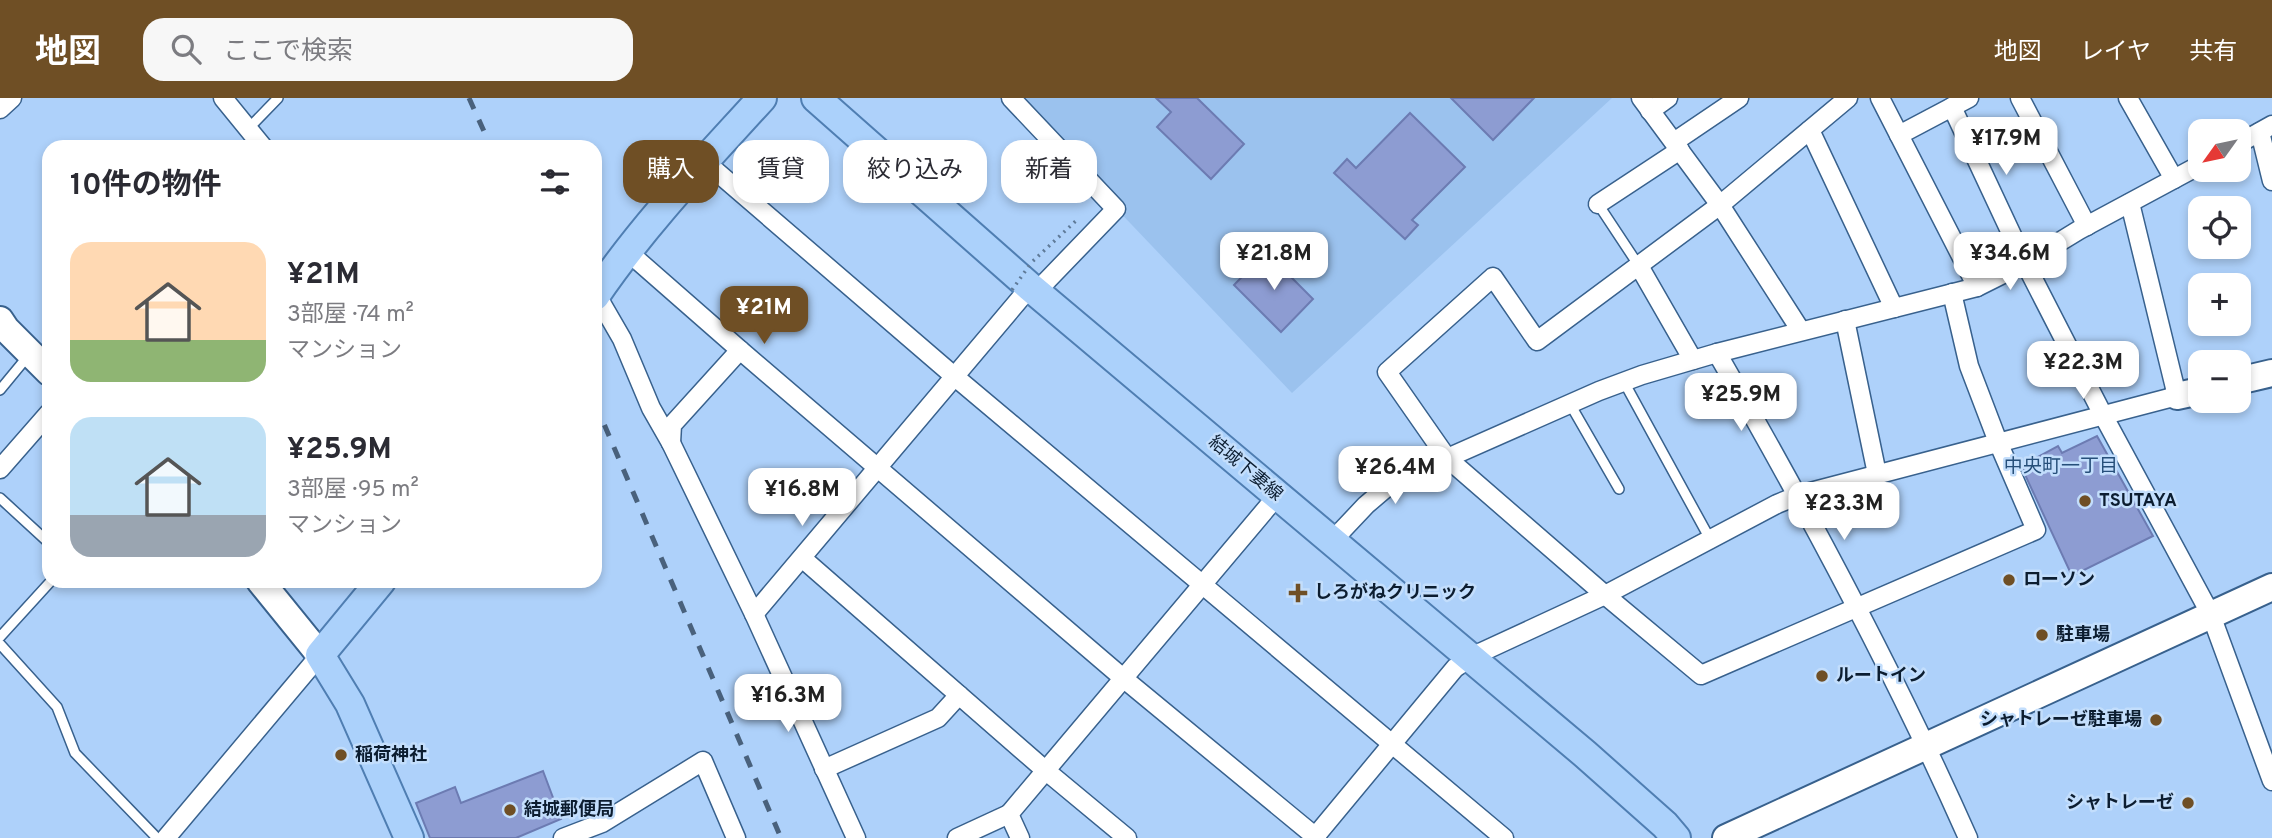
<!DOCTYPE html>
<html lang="ja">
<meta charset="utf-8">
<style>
body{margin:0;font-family:Overpass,"Noto Sans JP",sans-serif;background:#f7f7f7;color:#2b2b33;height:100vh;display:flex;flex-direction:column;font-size:26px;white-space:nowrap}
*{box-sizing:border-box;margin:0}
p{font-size:23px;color:#7c7c81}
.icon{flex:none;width:38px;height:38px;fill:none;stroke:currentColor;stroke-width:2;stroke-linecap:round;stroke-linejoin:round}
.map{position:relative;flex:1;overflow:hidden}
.panel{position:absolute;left:42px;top:42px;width:560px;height:448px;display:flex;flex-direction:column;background:#fff;border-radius:21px;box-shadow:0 4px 10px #0003}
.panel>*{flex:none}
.hud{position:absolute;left:623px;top:42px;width:665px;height:63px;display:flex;gap:14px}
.needle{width:46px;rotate:237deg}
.controls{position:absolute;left:2188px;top:21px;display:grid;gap:14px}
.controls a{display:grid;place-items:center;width:63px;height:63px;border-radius:14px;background:#fff;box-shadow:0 4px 10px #0003;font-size:35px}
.price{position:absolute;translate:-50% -60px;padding:0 16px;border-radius:14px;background:#fff;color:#222;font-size:23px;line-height:46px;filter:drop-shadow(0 2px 4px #0008)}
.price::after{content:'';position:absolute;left:50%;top:42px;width:21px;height:16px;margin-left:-10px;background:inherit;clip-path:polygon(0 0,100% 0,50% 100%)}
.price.current{background:#6f4f25;color:#fff}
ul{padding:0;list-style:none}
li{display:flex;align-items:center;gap:21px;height:175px;padding:0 28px}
li span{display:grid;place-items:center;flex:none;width:196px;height:140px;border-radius:21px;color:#555}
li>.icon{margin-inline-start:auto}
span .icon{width:84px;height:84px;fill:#fffc;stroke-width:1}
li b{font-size:30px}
h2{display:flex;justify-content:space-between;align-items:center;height:84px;padding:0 28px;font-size:30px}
.chip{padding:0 24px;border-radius:21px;background:#fff;box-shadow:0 4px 10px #0003;font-size:24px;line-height:63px}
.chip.current{background:#6f4f25;color:#fff}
header{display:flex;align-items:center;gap:42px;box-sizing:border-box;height:98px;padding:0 35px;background:#6f4f25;color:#fff}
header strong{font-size:33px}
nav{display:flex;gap:38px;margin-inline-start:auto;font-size:24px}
.search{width:490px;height:63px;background:#f7f7f7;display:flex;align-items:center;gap:18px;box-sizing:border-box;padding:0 24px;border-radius:21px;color:#7c7c81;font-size:26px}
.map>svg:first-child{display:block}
.built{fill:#9bc2ee}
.building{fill:#8d9cd2;stroke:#6c7bb2;stroke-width:2}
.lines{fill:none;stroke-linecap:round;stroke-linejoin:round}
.lane-casing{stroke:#38618d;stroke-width:12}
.street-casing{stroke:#38618d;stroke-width:21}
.secondary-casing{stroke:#38618d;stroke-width:30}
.primary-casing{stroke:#4f7eb2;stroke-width:32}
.path{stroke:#5f7a98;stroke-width:3.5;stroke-dasharray:2 5;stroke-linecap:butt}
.lane{stroke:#fff;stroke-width:9}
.street{stroke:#fff;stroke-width:18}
.secondary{stroke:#fff;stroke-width:26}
.primary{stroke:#abd1fb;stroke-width:28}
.rail{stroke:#49617c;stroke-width:5;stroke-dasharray:12 12;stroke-linecap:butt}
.path-bridge{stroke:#5f7a98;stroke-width:3.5;stroke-dasharray:2 5;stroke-linecap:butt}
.poi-dot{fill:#6f4f25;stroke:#c3defc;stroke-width:2.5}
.labels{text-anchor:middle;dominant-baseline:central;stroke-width:5;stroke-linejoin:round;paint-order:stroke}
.street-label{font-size:18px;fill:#0c1d30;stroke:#c3defc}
.poi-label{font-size:18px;font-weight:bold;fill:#0c1d30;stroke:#c3defc;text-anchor:start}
.neighbourhood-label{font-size:19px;fill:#264f7a;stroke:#c3defc}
</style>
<header>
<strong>地図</strong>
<div class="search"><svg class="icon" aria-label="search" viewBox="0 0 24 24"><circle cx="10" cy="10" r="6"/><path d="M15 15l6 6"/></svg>ここで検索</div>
<nav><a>地図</a><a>レイヤ</a><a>共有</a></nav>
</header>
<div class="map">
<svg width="2272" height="740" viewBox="0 0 2272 740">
<rect width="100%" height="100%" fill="#aed1fa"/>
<!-- built -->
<polygon class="built" points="1011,0 1612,0 1292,295"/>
<!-- building -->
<g class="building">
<polygon points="1156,0 1197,0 1244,46 1211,81 1157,29 1171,14"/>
<polygon points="1451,0 1534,0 1493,42"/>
<polygon points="1410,15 1465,69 1412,122 1418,127 1405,141 1334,75 1347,61 1356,70"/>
<polygon points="1266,154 1313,201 1281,234 1234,187"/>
<polygon points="2097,338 2153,438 2072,478 2021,368 2058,348 2062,355"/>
<polygon points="543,673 561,721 516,740 430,740 416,705 455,689 461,705"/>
</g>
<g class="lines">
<!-- lane casing -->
<g class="lane-casing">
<g id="lane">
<polyline points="248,31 278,0"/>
<polyline points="1598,106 1639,168"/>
<polyline points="1624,284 1710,441"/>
<polyline points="0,292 28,258"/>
<polyline points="1570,306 1619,391"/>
<polyline points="0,400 49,445"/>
<polyline points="0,539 51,483"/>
<polyline points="0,546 57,609 75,655 157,740"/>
</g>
</g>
<!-- street casing -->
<g class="street-casing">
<g id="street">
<polyline points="223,0 263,49"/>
<polyline points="1011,0 1116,111 1036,194"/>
<polyline points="1641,0 1720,107 1848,0"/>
<polyline points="1880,0 1977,189"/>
<polyline points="2020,0 2087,128"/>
<polyline points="2128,0 2174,81"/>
<polyline points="1952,9 2025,165 2103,317 2211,517 2272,683"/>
<polyline points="0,11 12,0"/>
<polyline points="1650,13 1668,0"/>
<polyline points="1810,32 1894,210"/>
<polyline points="2260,34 2272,83"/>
<polyline points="1899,37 1969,0"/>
<polyline points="1674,44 1739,0"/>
<polyline points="2238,46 2272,27"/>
<polyline points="703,62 954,278 1504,740"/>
<polyline points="1598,106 1680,52"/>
<polyline points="627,153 740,252 1123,580 1317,740"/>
<polyline points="1639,168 1693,262"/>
<polyline points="596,196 622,241 651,310 671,345 754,516 856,740"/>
<polyline points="1845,222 1877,376"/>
<polyline points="1801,233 1720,107 1537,243 1493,179 1387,274 1447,360 1605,497 1701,577 2036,432 1998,344 1969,268 1952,195"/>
<path d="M1717,255C1808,413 1894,573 1968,740"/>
<polyline points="671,345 672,327 740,252"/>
<polyline points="0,371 49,315"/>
<polyline points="1332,443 1366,407 1393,384 1599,293 1642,277 1717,255 1977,189 2025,165 2079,132 2200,67"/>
<polyline points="802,460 1045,672 1127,740"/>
<polyline points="754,516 1030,189"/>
<polyline points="824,671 938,620 959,597"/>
<polyline points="166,740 320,557"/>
<polyline points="563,740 602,725 703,663 736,740"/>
<polyline points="957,740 1009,716"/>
<polyline points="1020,740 1009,716 1277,398"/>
<polyline points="1314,740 1455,570 1471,559 1605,497 1777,406 1799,397 2177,298 2130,105"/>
</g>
</g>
<!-- secondary casing -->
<g class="secondary-casing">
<g id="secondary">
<polyline points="0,222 6,231 49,274"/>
<polyline points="2238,283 2272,275"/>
<polyline points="2177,298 2200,293"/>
<polyline points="260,483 320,557"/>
<polyline points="1726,740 2272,489"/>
</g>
</g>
<!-- primary casing -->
<g class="primary-casing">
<g id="primary">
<polyline points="816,0 1030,189 1585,656 1665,727 1676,740"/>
<path d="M595,198C644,126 704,64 762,0"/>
<polyline points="381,483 320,557 350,606 409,740"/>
</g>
</g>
<!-- path -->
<polyline class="path" points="1033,163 1079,120"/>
<!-- lane -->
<use href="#lane" class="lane"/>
<!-- street -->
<use href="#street" class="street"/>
<!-- secondary -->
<use href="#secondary" class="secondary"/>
<!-- primary -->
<use href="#primary" class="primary"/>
<!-- rail -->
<g class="rail">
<polyline points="469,0 491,49"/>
<polyline points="595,305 781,740"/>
</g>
<!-- path-bridge -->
<polyline class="path-bridge" points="1012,192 1031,165"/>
</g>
<!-- markers -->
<g class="poi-dot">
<circle cx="2085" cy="403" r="7"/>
<circle cx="2009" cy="482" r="7"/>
<path d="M1294.5 484.5h7v7h7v7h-7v7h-7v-7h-7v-7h7z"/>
<circle cx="2042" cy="537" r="7"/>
<circle cx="1822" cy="578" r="7"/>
<circle cx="2156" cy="622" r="7"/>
<circle cx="341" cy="657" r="7"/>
<circle cx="2188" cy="705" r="7"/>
<circle cx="510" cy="712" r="7"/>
</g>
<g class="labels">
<!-- street labels -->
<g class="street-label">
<text transform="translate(1245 371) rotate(40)">結城下妻線</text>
</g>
<!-- poi labels -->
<g class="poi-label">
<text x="2099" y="403">TSUTAYA</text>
<text x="2023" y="482">ローソン</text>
<text x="1314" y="495">しろがねクリニック</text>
<text x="2056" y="537">駐車場</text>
<text x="1836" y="578">ルートイン</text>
<text x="2142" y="622" text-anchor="end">シャトレーゼ駐車場</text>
<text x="355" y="657">稲荷神社</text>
<text x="2174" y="705" text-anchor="end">シャトレーゼ</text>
<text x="524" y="712">結城郵便局</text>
</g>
<!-- neighbourhood labels -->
<g class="neighbourhood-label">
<text x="2061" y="369">中央町一丁目</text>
</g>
</g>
</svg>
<div class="controls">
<a><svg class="needle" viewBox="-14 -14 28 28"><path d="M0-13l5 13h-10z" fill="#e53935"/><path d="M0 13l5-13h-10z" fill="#7c7c81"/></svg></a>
<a><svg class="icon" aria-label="locate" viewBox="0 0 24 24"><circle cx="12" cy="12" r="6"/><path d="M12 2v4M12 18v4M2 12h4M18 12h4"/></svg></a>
<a>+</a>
<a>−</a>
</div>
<b class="price" style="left:2006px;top:79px">¥17.9M</b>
<b class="price" style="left:1274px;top:194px">¥21.8M</b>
<b class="price" style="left:2010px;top:194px">¥34.6M</b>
<b class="price current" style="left:764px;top:248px">¥21M</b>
<b class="price" style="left:2083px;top:303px">¥22.3M</b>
<b class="price" style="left:1741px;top:335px">¥25.9M</b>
<b class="price" style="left:1395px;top:408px">¥26.4M</b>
<b class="price" style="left:802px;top:430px">¥16.8M</b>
<b class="price" style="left:1844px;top:444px">¥23.3M</b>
<b class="price" style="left:788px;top:636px">¥16.3M</b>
<div class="hud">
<a class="chip current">購入</a>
<a class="chip">賃貸</a>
<a class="chip">絞り込み</a>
<a class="chip">新着</a>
</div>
<section class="panel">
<h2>10件の物件<svg class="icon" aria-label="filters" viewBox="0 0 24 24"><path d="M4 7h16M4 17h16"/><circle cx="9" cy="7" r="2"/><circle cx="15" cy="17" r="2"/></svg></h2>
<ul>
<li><span style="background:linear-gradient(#ffd9b3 70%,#8fb573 0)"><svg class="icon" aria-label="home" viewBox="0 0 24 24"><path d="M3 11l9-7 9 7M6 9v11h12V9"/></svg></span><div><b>¥21M</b><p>3部屋 · 74 m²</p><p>マンション</p></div></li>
<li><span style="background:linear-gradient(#bfe0f5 70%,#9aa5b1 0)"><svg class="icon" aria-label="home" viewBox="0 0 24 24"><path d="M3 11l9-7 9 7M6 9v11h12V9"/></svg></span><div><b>¥25.9M</b><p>3部屋 · 95 m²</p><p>マンション</p></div></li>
</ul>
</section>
</div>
